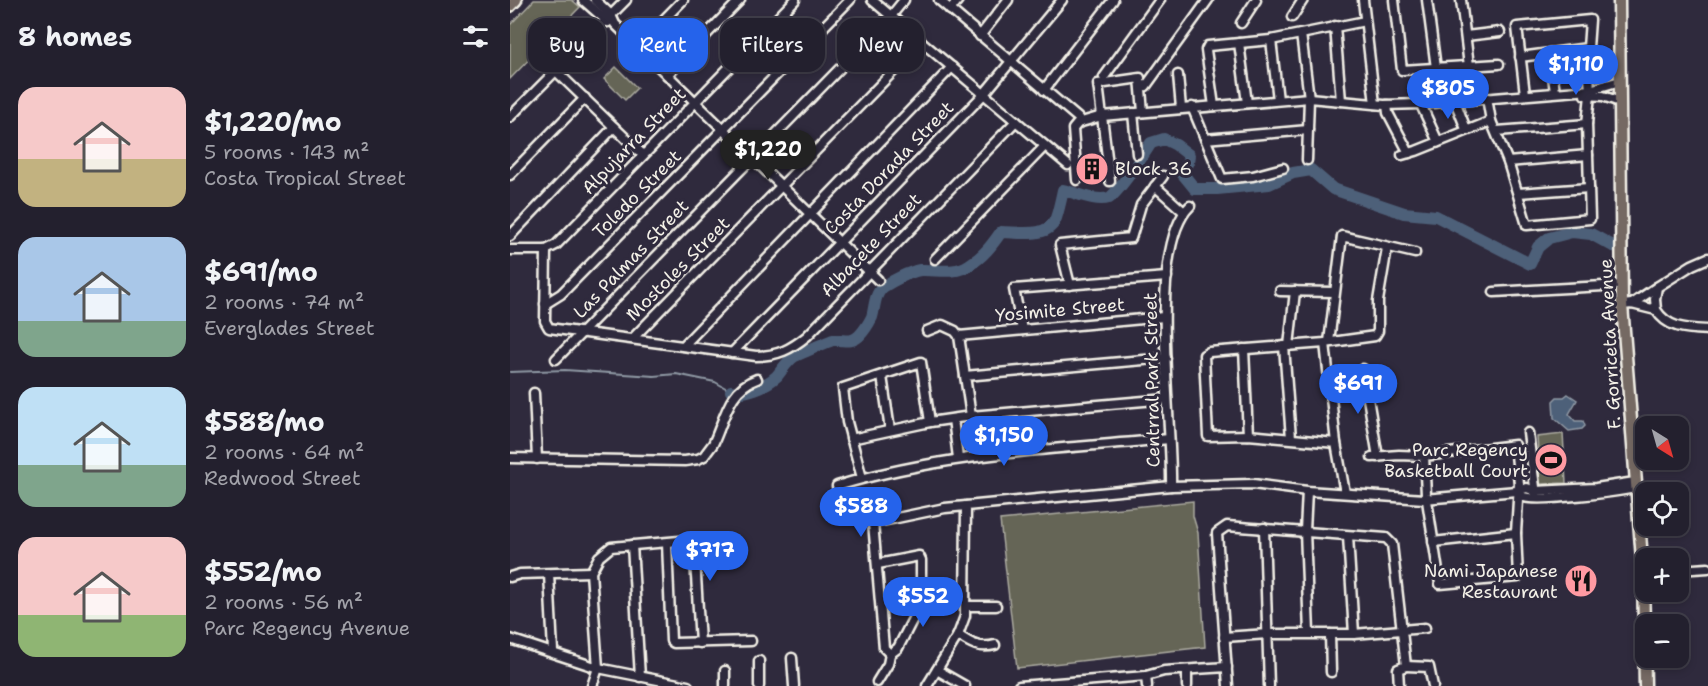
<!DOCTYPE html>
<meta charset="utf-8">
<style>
body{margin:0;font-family:"Shantell Sans",sans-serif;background:#2f2d3a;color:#f1f3f6;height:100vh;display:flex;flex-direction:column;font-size:22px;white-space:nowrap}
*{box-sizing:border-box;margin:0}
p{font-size:20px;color:#a3a3aa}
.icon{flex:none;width:33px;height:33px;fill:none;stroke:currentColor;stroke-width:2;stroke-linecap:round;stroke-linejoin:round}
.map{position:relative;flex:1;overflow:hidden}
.panel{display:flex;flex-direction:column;background:#23202e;width:510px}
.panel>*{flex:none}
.top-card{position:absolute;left:18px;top:18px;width:570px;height:54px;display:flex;gap:12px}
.needle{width:39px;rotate:143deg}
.buttons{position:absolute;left:1125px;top:416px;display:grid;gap:12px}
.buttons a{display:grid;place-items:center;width:54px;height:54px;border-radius:12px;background:#23202e;box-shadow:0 3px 9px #0003,0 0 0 2px #403e4a;font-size:30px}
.price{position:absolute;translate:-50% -51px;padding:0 14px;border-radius:21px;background:#2563eb;color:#fff;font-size:20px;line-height:39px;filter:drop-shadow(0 2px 3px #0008)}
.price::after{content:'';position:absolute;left:50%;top:36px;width:18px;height:14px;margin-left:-9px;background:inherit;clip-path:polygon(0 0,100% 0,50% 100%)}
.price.current{background:#222;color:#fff}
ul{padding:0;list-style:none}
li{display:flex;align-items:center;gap:18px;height:150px;padding:0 18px}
li span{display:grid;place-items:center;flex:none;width:168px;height:120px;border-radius:18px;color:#555}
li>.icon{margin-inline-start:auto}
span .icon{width:72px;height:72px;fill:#fffc;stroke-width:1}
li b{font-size:26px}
h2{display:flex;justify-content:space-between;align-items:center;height:72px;padding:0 18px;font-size:26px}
.tag{padding:0 21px;border-radius:18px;background:#23202e;box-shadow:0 3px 9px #0003,0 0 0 2px #403e4a;font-size:21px;line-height:54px}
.tag.current{background:#2563eb;color:#fff}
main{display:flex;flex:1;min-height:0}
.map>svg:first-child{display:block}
.green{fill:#656557;stroke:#acaba0;stroke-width:1.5}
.water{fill:#4e6079;stroke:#909aa5;stroke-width:1.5}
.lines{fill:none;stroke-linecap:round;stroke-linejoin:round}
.stream{stroke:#909aa5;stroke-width:2}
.river{stroke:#4e6079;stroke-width:12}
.minor-casing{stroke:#f4f1e8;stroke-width:13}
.major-casing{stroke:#f4f1e8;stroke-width:15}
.minor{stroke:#2f2a3d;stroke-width:8}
.major{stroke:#756964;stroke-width:10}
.labels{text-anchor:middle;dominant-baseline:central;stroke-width:6;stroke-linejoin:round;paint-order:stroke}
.street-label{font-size:18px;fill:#f4f1e8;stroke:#2f2a3d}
.poi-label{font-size:18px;fill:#f4f1e8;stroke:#2f2a3d;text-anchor:end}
</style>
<main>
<section class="panel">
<h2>8 homes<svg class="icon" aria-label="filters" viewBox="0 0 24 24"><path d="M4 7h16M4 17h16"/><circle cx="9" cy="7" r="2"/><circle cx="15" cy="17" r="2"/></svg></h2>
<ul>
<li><span style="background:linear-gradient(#f6c9c9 60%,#c2b280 0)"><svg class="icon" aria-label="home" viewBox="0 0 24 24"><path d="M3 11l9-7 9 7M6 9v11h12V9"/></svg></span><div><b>$1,220/mo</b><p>5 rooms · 143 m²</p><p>Costa Tropical Street</p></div></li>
<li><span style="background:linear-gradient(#a9c7e8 70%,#7fa58c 0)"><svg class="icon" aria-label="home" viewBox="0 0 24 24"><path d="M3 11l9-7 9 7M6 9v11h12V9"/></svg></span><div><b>$691/mo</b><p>2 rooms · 74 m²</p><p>Everglades Street</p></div></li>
<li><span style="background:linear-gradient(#bfe0f5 65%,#7fa58c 0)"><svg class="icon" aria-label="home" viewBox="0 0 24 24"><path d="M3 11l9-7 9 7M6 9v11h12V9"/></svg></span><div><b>$588/mo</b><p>2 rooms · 64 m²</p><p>Redwood Street</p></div></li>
<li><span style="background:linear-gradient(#f6c9c9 65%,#8fb573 0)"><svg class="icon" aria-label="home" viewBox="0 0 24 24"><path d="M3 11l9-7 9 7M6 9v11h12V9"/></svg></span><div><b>$552/mo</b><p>2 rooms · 56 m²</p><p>Parc Regency Avenue</p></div></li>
</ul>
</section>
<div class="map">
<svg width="1198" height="686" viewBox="0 0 1198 686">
<rect width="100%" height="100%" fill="#2f2a3d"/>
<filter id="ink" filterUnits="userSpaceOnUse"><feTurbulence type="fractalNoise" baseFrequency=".0167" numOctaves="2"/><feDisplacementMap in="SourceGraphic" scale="12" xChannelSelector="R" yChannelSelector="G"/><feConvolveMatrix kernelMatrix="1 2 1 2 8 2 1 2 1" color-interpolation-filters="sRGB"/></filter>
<g filter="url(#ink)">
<!-- green -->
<g class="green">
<polygon points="24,0 62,0 70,7 0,79 0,25"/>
<polygon points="106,67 127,88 115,100 94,79"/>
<polygon points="1053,434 1056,483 1030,484 1027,437"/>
<polygon points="683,501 683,516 688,533 695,647 507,668 490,520"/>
</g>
<!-- water -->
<polygon class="water" points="1058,394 1067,400 1059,414 1065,421 1073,421 1075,426 1072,429 1059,431 1044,418 1043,401 1047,397 1054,397"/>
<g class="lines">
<!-- stream -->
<polyline class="stream" points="0,372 55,370 144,376 166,374 205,382 221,391"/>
<!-- river -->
<path class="river" d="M221,391C235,395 256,386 267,376C273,369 277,361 285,356C290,354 319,341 323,340C334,339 340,344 349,336C354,331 359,323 362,317C365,307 364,295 373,287C382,281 399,272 410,270C427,269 444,275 459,265C473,257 482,245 491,232C508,232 539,239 546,218C549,209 551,199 553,190C567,193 585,202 599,198C605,197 636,151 641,143L654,139L666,145L679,155L678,162L672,173L685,189H707L759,184L783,173L801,170L823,189L894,213L926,216L1020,264L1028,247L1039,238L1062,232L1081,234L1103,246"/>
<!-- minor casing -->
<g class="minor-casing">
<g id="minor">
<polyline points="73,0 98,22"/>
<polyline points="85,0 101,15 105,24 368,280"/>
<polyline points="362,0 558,165"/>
<polyline points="429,0 568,118"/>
<polyline points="853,0 865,104"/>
<polyline points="884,0 892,70 989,64"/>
<polyline points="917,0 926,68"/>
<polyline points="951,0 963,99"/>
<polyline points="440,10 448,0"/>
<polyline points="782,17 793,0"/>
<polyline points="731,23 746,0"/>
<polyline points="825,26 831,101"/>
<polyline points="791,34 799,98 797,160"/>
<polyline points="470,36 498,0"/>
<polyline points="956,36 990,32"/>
<polyline points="761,40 768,100"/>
<polyline points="729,43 737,103"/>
<polyline points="128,46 173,0"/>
<polyline points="1010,57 1040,53"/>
<polyline points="45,70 133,155"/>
<polyline points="157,75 230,0"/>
<polyline points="668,75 671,108"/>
<polyline points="594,77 650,0"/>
<polyline points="636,86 698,0"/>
<polyline points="534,90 603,0"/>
<polyline points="1045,92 1040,53 1078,48"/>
<polyline points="1075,95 1093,96 1110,102"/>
<polyline points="977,98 981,121 998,162 1017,225 1080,219 1077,124 1080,95 1078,48 1080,20 1007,27 1015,94"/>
<polyline points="945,101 956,129"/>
<polyline points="877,105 878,113 899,153"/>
<polyline points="704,106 696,50 698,46 761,40 855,21"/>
<polyline points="682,107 712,179 743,176 773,168"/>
<polyline points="912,107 928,142"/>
<polyline points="623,113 627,154"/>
<polyline points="0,117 116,0"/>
<polyline points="987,131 1077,124"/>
<polyline points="695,139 798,130"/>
<polyline points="892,155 906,151 981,121"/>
<polyline points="998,162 1078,155"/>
<polyline points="0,175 75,98"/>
<polyline points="567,180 563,129 568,123 592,116 799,98 874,105 911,104 1080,90 1110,81"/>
<polyline points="600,181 588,84 630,78 633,112"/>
<polyline points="645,186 674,212"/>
<polyline points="1008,193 1079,188"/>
<polyline points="0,236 104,127"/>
<polyline points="0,250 36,250 46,245 285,0"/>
<path d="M36,250L35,321L39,328L246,356C268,356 281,349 297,336L506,121"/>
<polyline points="425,259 535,146"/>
<polyline points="560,285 550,245 621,238 631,205 653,176"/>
<polyline points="770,291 824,292"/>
<polyline points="984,292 1112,285"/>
<polyline points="35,304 51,294 340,0"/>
<polyline points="1122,304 1147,287"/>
<path d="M1112,305L1122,304L1146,310C1158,329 1177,329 1198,330"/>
<polyline points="1146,310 1145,299 1147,287 1182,265 1198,258"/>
<polyline points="512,330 504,289 657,277"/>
<polyline points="417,331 432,325 445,331 449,336 461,416"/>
<polyline points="449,336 654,317"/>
<polyline points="123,338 412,42"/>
<polyline points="819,342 832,236 905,253"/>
<polyline points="815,343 826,443 835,493"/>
<polyline points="174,345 442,67"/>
<polyline points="774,346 781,438"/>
<polyline points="779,346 785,291"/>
<polyline points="734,349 738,435"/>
<polyline points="222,353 474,94 552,0"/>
<polyline points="46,359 381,16 394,0"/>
<polyline points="853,369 868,457"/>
<polyline points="372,376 380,430"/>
<polyline points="455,376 656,358"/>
<polyline points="24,393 27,459"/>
<polyline points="443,419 448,458"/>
<polyline points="1018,433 1026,495"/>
<polyline points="341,439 420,422 461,416 657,399"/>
<polyline points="826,443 738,435 698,436 694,355 699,352 815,343 865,336 868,331 868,301 877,248"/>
<polyline points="862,457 889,455 914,456 1005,445 1009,484 1006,533 1008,577 930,584 916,494 914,456"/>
<path d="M0,458L175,461L188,459L194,456L203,444C215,419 218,389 247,379"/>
<polyline points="352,478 337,422 333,388 411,362 420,422"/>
<path d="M327,486C434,453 548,449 659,439"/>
<path d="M661,486C663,424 636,248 680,206"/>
<polyline points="797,491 795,531 799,633"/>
<path d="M1007,491C1010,494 1010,495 1014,497C1030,502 1106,492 1125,488"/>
<polyline points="754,528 759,686"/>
<polyline points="838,536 844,634"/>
<polyline points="923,542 1006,533"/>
<polyline points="157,543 161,641 164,643 241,641"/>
<polyline points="122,545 130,677"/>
<polyline points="1168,570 1198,568"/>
<polyline points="39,574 43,651"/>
<polyline points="0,577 10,574 81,572"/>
<polyline points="456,606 486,606"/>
<polyline points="820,634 821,672"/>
<path d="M448,635C461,644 470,649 485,645"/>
<polyline points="714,637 758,634 844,634 915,628"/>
<polyline points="0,639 88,668 178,686"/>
<polyline points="380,654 374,648 363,523 435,508 456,506"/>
<polyline points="282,658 284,686"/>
<polyline points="896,666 919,667 923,686"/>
<polyline points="427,670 455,686"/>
<polyline points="677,670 677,686"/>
<polyline points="215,671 215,686"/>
<polyline points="636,676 637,686"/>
<polyline points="367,682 378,664 380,654 388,648 411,603 411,560 409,556 368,564"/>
<polyline points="82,686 88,668 81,572 89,557 101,547 181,540 184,542 190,643"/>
<polyline points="249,686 249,661"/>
<polyline points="417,686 448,635 455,616 456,506 661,486 743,484 797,491 914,499 1007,491 1017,488 1025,491 1086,488 1125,482"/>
<polyline points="509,686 636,676 654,671 717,667"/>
<polyline points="718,686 707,533 717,526 876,538 882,544 896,666 888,669 889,686"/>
</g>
</g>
<!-- major casing -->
<g class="major-casing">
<g id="major">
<polyline points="1109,0 1112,305 1133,572 1135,686"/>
<polyline points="0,6 6,0"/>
</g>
</g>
<!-- minor -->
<use href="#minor" class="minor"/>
<!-- major -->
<use href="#major" class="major"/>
</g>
</g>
<!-- icons -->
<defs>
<g id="building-disc" transform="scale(1.725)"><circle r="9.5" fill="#ff9aa2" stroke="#2f2a3d"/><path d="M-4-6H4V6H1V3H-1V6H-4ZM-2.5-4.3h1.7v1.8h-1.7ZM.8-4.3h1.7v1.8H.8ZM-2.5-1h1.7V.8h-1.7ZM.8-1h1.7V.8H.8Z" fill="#111"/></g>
<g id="stadium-disc" transform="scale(1.725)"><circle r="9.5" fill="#ff9aa2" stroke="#2f2a3d"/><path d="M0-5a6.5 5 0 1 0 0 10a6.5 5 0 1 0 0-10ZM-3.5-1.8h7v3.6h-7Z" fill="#111"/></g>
<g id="restaurant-disc" transform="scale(1.725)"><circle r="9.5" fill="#ff9aa2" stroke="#2f2a3d"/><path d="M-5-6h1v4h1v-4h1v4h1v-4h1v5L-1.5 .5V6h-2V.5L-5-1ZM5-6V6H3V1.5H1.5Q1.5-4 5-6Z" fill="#111"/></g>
</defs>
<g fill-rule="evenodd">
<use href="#building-disc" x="582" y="169"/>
<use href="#stadium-disc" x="1041" y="460"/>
<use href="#restaurant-disc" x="1071" y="581"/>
</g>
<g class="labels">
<!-- street labels -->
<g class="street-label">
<text transform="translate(124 141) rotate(-46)">Alpujarra Street</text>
<text transform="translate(379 168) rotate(-46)">Costa Dorada Street</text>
<text transform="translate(127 194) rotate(-45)">Toledo Street</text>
<text transform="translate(361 245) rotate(-46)">Albacete Street</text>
<text transform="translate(121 259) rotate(-46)">Las Palmas Street</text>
<text transform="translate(168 269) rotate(-45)">Mostoles Street</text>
<text transform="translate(550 310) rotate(-5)">Yosimite Street</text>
<text transform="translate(1100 344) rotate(-93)">F. Gorriceta Avenue</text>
<text transform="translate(642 380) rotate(-91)">Centrral Park Street</text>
</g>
<!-- poi labels -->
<g class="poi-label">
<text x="605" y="169" text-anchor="start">Block 36</text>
<text x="1018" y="450">Parc Regency<tspan x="1018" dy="21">Basketball Court</tspan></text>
<text x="1048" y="571">Nami Japanese<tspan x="1048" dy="21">Restaurant</tspan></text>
</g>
</g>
</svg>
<div class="buttons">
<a><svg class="needle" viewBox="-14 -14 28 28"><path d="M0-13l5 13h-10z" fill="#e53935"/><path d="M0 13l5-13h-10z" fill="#a3a3aa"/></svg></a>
<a><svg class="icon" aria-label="locate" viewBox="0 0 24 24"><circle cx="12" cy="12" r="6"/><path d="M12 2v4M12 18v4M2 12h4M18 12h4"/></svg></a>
<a>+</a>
<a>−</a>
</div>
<b class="price" style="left:1066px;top:96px">$1,110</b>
<b class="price" style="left:938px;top:120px">$805</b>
<b class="price current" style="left:258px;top:181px">$1,220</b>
<b class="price" style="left:848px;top:415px">$691</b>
<b class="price" style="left:494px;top:467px">$1,150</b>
<b class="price" style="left:351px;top:538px">$588</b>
<b class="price" style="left:200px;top:582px">$717</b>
<b class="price" style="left:413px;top:628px">$552</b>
<div class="top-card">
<a class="tag">Buy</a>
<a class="tag current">Rent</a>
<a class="tag">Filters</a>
<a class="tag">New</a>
</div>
</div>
</main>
